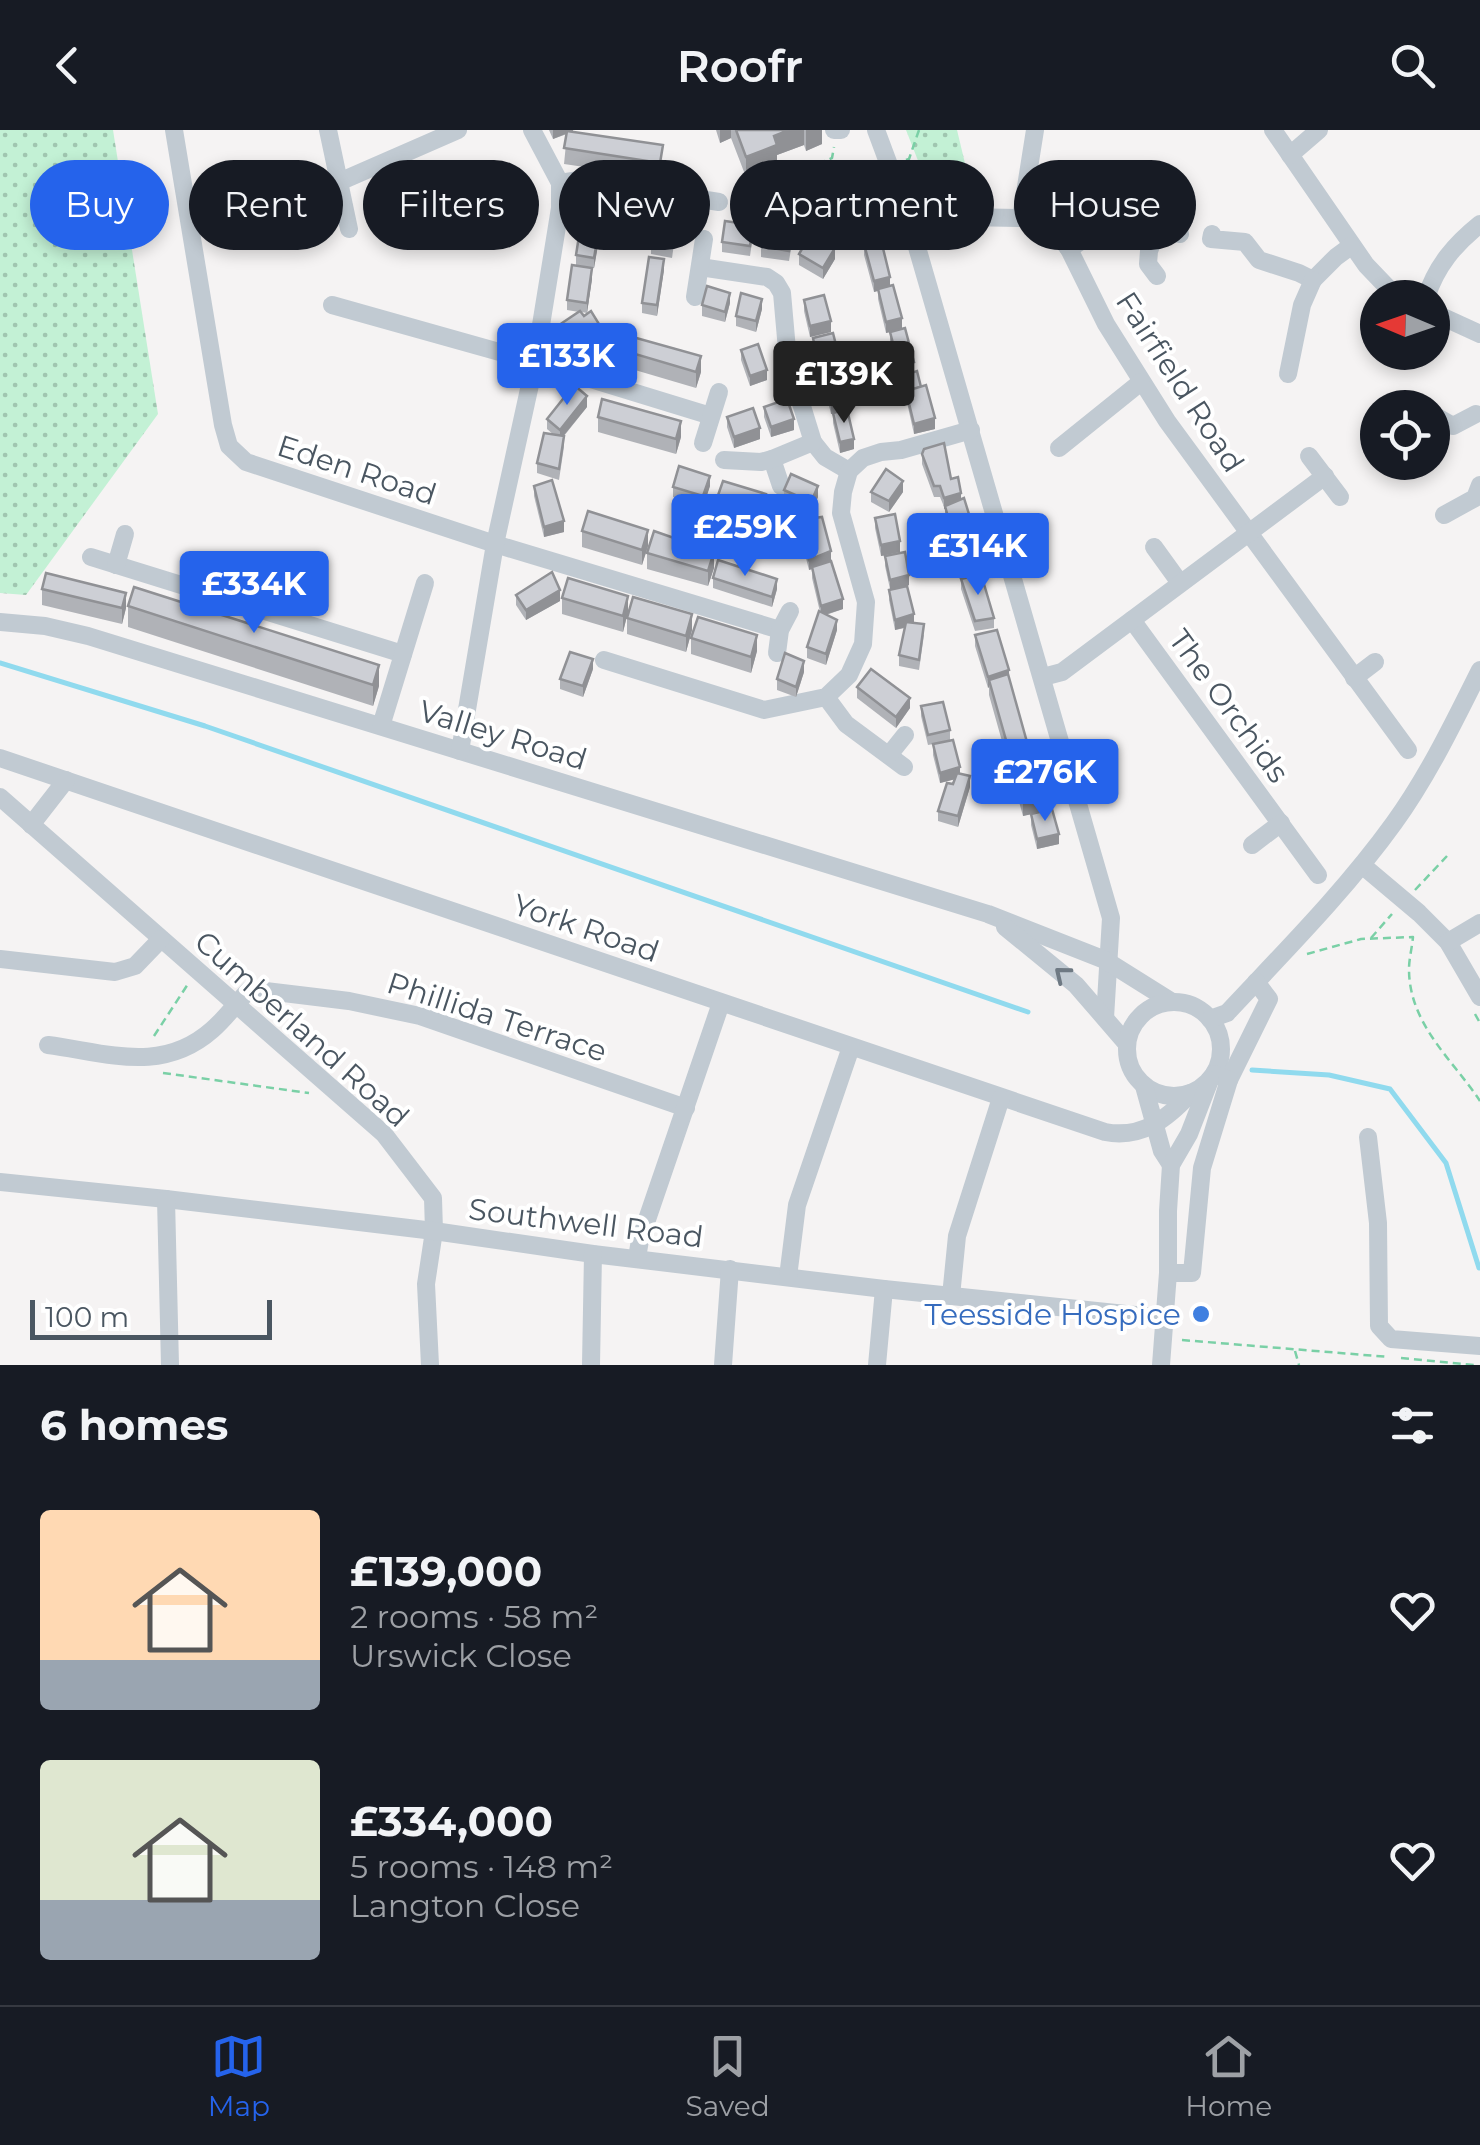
<!DOCTYPE html>
<meta charset="utf-8">
<style>
body{margin:0;font-family:Montserrat,sans-serif;background:#242831;color:#f1f3f6;height:100vh;display:flex;flex-direction:column;font-size:38px;white-space:nowrap}
*{box-sizing:border-box;margin:0}
p{font-size:32px;color:#9ea1a6}
.icon{flex:none;width:55px;height:55px;fill:none;stroke:currentColor;stroke-width:2;stroke-linecap:round;stroke-linejoin:round}
.map{position:relative;height:1235px;overflow:hidden}
.sheet{display:flex;flex-direction:column;background:#171b24;flex:1}
.sheet>*{flex:none}
.banner{position:absolute;left:30px;top:30px;width:1420px;height:90px;display:flex;gap:20px}
.needle{width:65px;rotate:272deg}
.controls{position:absolute;left:1360px;top:150px;display:grid;gap:20px}
.controls a{display:grid;place-items:center;width:90px;height:90px;border-radius:50%;background:#171b24;box-shadow:0 5px 15px #0003;font-size:50px}
.scale{position:absolute;left:30px;bottom:25px;width:242px;box-sizing:border-box;padding-left:10px;border:5px solid #4a5661;border-top:0;font-size:28px;line-height:35px;white-space:nowrap;color:#4a5661;-webkit-text-stroke:8px #fff;paint-order:stroke}
.price{position:absolute;translate:-50% -85px;padding:0 22px;border-radius:10px;background:#2563eb;color:#fff;font-size:32px;line-height:65px;filter:drop-shadow(0 2px 5px #0008)}
.price::after{content:'';position:absolute;left:50%;top:60px;width:30px;height:22px;margin-left:-15px;background:inherit;clip-path:polygon(0 0,100% 0,50% 100%)}
.price.current{background:#222;color:#fff}
ul{padding:0;list-style:none}
li{display:flex;align-items:center;gap:30px;height:250px;padding:0 40px}
li span{display:grid;place-items:center;flex:none;width:280px;height:200px;border-radius:10px;color:#555}
li>.icon{margin-inline-start:auto}
span .icon{width:120px;height:120px;fill:#fffc;stroke-width:1}
li b{font-size:42px}
h2{display:flex;justify-content:space-between;align-items:center;height:120px;padding:0 40px;font-size:42px}
.pill{padding:0 35px;border-radius:45px;background:#171b24;box-shadow:0 5px 15px #0003;font-size:35px;line-height:90px}
.pill.current{background:#2563eb;color:#fff}
header{display:flex;justify-content:space-between;align-items:center;height:130px;padding:0 40px;background:#171b24;font-size:45px;font-weight:600}
.tabs{display:flex;justify-content:space-around;align-items:center;height:140px;border-top:2px solid #363941;background:#171b24;font-size:28px;color:#9ea1a6}
.tabs a{display:grid;justify-items:center;gap:5px}
.tabs .current{color:#2563eb}
.map>svg:first-child{display:block}
.park{fill:url(#park-dots)}
.lines{fill:none;stroke-linecap:round;stroke-linejoin:round}
.stream{stroke:#90daee;stroke-width:5}
.path{stroke:#7ad0a6;stroke-width:2.5;stroke-dasharray:8 5;stroke-linecap:butt}
.minor{stroke:#c1cad2;stroke-width:18}
.wall{fill:#b0b2b7}
.shaded-wall{fill:#909195}
.building{fill:#cdcfd5;stroke:#909195;stroke-width:2.5}
.oneway{stroke:#6e7983}
.shop-dot{fill:#3f7fe0;stroke:#fff;stroke-width:4}
.labels{text-anchor:middle;dominant-baseline:central;stroke-width:8;stroke-linejoin:round;paint-order:stroke}
.street-label{font-size:30px;fill:#4a5661;stroke:#fff}
.shop-label{font-size:30px;fill:#366cbe;stroke:#fff;text-anchor:end}
</style>
<header><svg class="icon" aria-label="back" viewBox="0 0 24 24"><path d="M15 5l-7 7 7 7"/></svg>Roofr<svg class="icon" aria-label="search" viewBox="0 0 24 24"><circle cx="10" cy="10" r="6"/><path d="M15 15l6 6"/></svg></header>
<div class="map">
<svg width="1480" height="1235" viewBox="0 0 1480 1235">
<defs>
<pattern id="park-dots" width="8" height="8" patternUnits="userSpaceOnUse" patternTransform="scale(2.5)"><rect width="8" height="8" fill="#c3f1d5"/><path d="M2 2h.1M6 6h.1" fill="none" stroke="#a0c6b0" stroke-width="1.8" stroke-linecap="round"/></pattern>
</defs>
<rect width="100%" height="100%" fill="#f5f3f3"/>
<!-- park -->
<g class="park">
<polygon points="0,0 113,0 158,284 26,465 0,463"/>
<polygon points="906,0 957,0 969,50 924,46"/>
</g>
<g class="lines">
<!-- stream -->
<g class="stream">
<polyline points="0,533 205,596 1028,882"/>
<polyline points="1252,940 1329,945 1390,959 1446,1033 1479,1138"/>
</g>
<!-- path -->
<g class="path">
<polyline points="906,30 909,29 919,0"/>
<polyline points="734,70 832,28 834,17"/>
<polyline points="1415,760 1447,726"/>
<polyline points="1371,808 1392,784"/>
<path d="M1307,824L1361,809L1413,807C1412,818 1409,829 1409,839C1409,894 1452,929 1480,971"/>
<polyline points="1475,884 1480,893"/>
<polyline points="154,906 188,854"/>
<polyline points="163,943 309,963"/>
<polyline points="1182,1210 1389,1227"/>
<polyline points="1295,1221 1299,1235"/>
<polyline points="1401,1228 1475,1235"/>
</g>
<!-- minor -->
<g class="minor">
<polyline points="174,0 223,295 229,316 246,332 495,414 780,500"/>
<polyline points="328,0 349,99"/>
<polyline points="834,0 841,0"/>
<polyline points="876,0 908,86 1111,788 1105,888"/>
<polyline points="1273,0 1366,135 1388,158 1405,168"/>
<polyline points="1290,25 1319,0"/>
<polyline points="339,52 458,0"/>
<polyline points="560,53 579,50 719,72"/>
<polyline points="908,86 1021,88 1036,91 1057,103 1069,119 1106,194 1167,291 1408,620"/>
<polyline points="1021,88 1035,0"/>
<polyline points="1212,104 1211,109 1245,112 1259,130 1299,143 1313,150 1336,127 1351,116"/>
<polyline points="1155,105 1149,121 1148,134 1157,146"/>
<path d="M1069,119C1099,99 1120,84 1155,105L1168,101L1180,104"/>
<polyline points="700,137 767,147 776,153 782,163 788,231 813,312 825,327 849,341"/>
<polyline points="695,167 704,109"/>
<path d="M1426,168C1436,136 1455,114 1480,94"/>
<polyline points="332,175 535,232 711,286"/>
<polyline points="1432,182 1480,204"/>
<polyline points="1288,244 1302,175 1313,150"/>
<polyline points="1418,276 1421,278"/>
<polyline points="1432,284 1453,296 1476,284"/>
<polyline points="703,313 719,262"/>
<polyline points="1059,318 1141,252"/>
<polyline points="1309,326 1340,367"/>
<polyline points="772,329 781,356"/>
<polyline points="724,330 761,332 772,329 813,312"/>
<polyline points="1444,385 1475,368 1480,355"/>
<polyline points="1154,417 1180,453"/>
<polyline points="91,427 403,524"/>
<polyline points="116,435 125,404"/>
<polyline points="1132,490 1318,745"/>
<polyline points="0,492 45,496 88,506 988,784 1105,830 1172,872"/>
<polyline points="777,523 780,500 790,481"/>
<polyline points="604,530 764,580 826,567 849,545 863,514 866,472 841,383 843,362 849,341 863,328 881,322 901,320 971,300"/>
<polyline points="1043,547 1062,542 1325,346"/>
<polyline points="1354,548 1375,532"/>
<polyline points="826,567 846,594 904,637"/>
<polyline points="381,596 425,453"/>
<polyline points="460,621 495,414 535,232 560,78 560,53 532,0"/>
<polyline points="889,625 905,605"/>
<path d="M0,628L1105,1002C1142,1009 1167,989 1191,963"/>
<polyline points="0,667 384,1004 433,1068 434,1101 426,1154 430,1235"/>
<polyline points="31,695 66,650"/>
<polyline points="1252,715 1281,693"/>
<polyline points="1362,735 1419,783 1448,812 1480,867"/>
<polyline points="1005,797 1076,855 1127,914"/>
<polyline points="1448,812 1480,793"/>
<polyline points="0,829 115,842 135,836 161,809"/>
<circle cx="1174" cy="919" r="47"/>
<path d="M1210,889L1227,883C1284,822 1345,761 1394,693C1428,646 1454,592 1480,540"/>
<path d="M48,915C108,923 162,944 212,900C226,888 237,872 250,859L349,871L420,886L686,978"/>
<polyline points="1229,950 1269,869 1256,852"/>
<polyline points="1144,956 1162,1021 1171,1035"/>
<polyline points="1368,1007 1378,1093 1379,1196 1391,1209 1480,1216"/>
<polyline points="0,1052 166,1069 434,1101 593,1124 884,1159 1164,1188"/>
<polyline points="166,1069 170,1235"/>
<polyline points="637,1128 640,1110 721,873"/>
<polyline points="1168,1143 1192,1143 1202,1038 1229,950 1214,944"/>
<polyline points="788,1147 797,1075 851,917"/>
<polyline points="951,1166 957,1106 1001,968"/>
<polyline points="591,1235 593,1124"/>
<polyline points="723,1235 730,1139"/>
<polyline points="877,1235 884,1159"/>
<polyline points="1161,1235 1168,1143 1168,1081 1171,1035 1189,1004 1210,950"/>
</g>
</g>
<!-- wall -->
<g class="wall">
<polygon points="549,0 573,0 573,1 663,30 660,48 564,34 567,4 553,9"/>
<polygon points="716,0 822,0 822,14 806,21 804,15 777,25 777,35 746,47 731,8 720,13"/>
<polygon points="604,81 594,138 592,138 592,149 587,183 581,182 599,205 595,207 595,214 577,226 562,203 562,193 579,182 567,180 567,170 576,135 576,125"/>
<polygon points="677,93 672,128 651,124 651,114"/>
<polygon points="753,105 750,126 722,122 722,112"/>
<polygon points="792,113 789,131 761,127 761,116"/>
<polygon points="864,114 890,156 902,199 886,203 878,169 878,161 874,162 864,125"/>
<polygon points="799,124 835,129 823,149 799,135"/>
<polygon points="664,140 657,186 642,183 642,173"/>
<polygon points="804,170 831,202 810,207 804,181"/>
<polygon points="730,173 725,192 702,186 702,175"/>
<polygon points="762,179 756,202 736,196 736,186"/>
<polygon points="890,202 914,242 935,299 914,304 901,246 899,247 890,213"/>
<polygon points="813,208 839,236 850,279 847,280 854,319 840,323 833,293 833,283 831,284 823,251 823,241 818,242 813,219"/>
<polygon points="618,219 701,242 696,258 618,235"/>
<polygon points="741,220 767,250 750,256 741,230"/>
<polygon points="587,277 564,306 564,317 559,350 537,343 537,333 554,305 547,299 547,289"/>
<polygon points="764,277 794,300 771,307 764,287"/>
<polygon points="598,287 681,307 676,324 598,302"/>
<polygon points="727,287 760,309 734,318 727,297"/>
<polygon points="922,324 951,349 961,370 972,404 960,407 984,442 962,447 955,418 955,408 951,409 945,386 945,379 940,367 934,367 922,334"/>
<polygon points="534,356 564,402 544,407 534,366"/>
<polygon points="710,356 703,377 673,367 673,357"/>
<polygon points="784,360 818,367 811,383 784,371"/>
<polygon points="871,362 903,362 889,382 871,372"/>
<polygon points="716,371 766,375 760,395 716,382"/>
<polygon points="875,388 900,422 881,426 875,398"/>
<polygon points="799,390 831,431 843,479 826,485 837,500 826,535 807,528 807,517 820,482 812,448 812,439 809,440 799,401"/>
<polygon points="582,401 648,416 642,435 582,417"/>
<polygon points="647,423 714,438 708,456 647,439"/>
<polygon points="885,426 909,455 907,456 914,493 924,505 919,540 899,536 899,525 905,498 895,500 889,470 890,459 885,436"/>
<polygon points="713,448 777,459 772,477 713,458"/>
<polygon points="961,449 994,488 994,498 975,501 961,459"/>
<polygon points="42,459 126,478 122,494 42,475"/>
<polygon points="516,465 560,471 526,490 516,475"/>
<polygon points="562,468 628,482 623,502 562,484"/>
<polygon points="128,476 379,556 373,576 128,497"/>
<polygon points="627,488 692,500 686,522 627,504"/>
<polygon points="975,505 1009,547 1042,681 1059,714 1037,719 1031,695 1031,684 1034,683 1023,686 989,565 989,557 988,558 975,516"/>
<polygon points="691,508 757,521 751,543 691,524"/>
<polygon points="593,539 583,567 560,559 560,549"/>
<polygon points="804,542 796,567 777,560 777,549"/>
<polygon points="857,557 910,578 896,598 857,568"/>
<polygon points="921,576 950,600 950,611 928,615 921,586"/>
<polygon points="933,614 970,657 958,697 938,691 938,681 955,649 940,653 933,625"/>
</g>
<!-- shaded-wall -->
<g class="shaded-wall">
<polygon points="553,0 573,0 573,1 553,9"/>
<polygon points="720,0 731,0 731,8 720,13"/>
<polygon points="789,0 804,0 804,15 777,25 777,35 746,47 746,27 774,6"/>
<polygon points="806,0 822,0 822,14 806,21"/>
<polygon points="604,71 604,81 594,138 594,128"/>
<polygon points="835,118 835,129 823,149 823,138"/>
<polygon points="664,129 664,140 657,186 657,175"/>
<polygon points="592,138 592,149 587,183 587,173"/>
<polygon points="890,147 890,157 874,162 874,151"/>
<polygon points="730,163 730,173 725,192 725,182"/>
<polygon points="762,169 762,179 756,202 756,191"/>
<polygon points="902,188 902,199 886,203 886,192"/>
<polygon points="831,191 831,202 810,207 810,196"/>
<polygon points="599,194 599,205 595,207 595,214 577,226 577,215 591,199"/>
<polygon points="701,226 701,242 696,258 696,242"/>
<polygon points="839,227 839,237 818,242 818,232"/>
<polygon points="914,232 914,243 899,247 899,236"/>
<polygon points="767,240 767,250 750,256 750,246"/>
<polygon points="587,266 587,277 560,310 560,300"/>
<polygon points="850,268 850,279 831,284 831,273"/>
<polygon points="935,288 935,299 914,304 914,294"/>
<polygon points="794,289 794,300 771,307 771,297"/>
<polygon points="681,291 681,307 676,324 676,309"/>
<polygon points="760,298 760,309 734,318 734,307"/>
<polygon points="854,309 854,319 840,323 840,312"/>
<polygon points="710,346 710,356 703,377 703,366"/>
<polygon points="903,351 903,362 889,382 889,371"/>
<polygon points="818,356 818,367 811,383 811,372"/>
<polygon points="961,363 961,374 944,379 944,368"/>
<polygon points="766,364 766,375 760,395 760,385"/>
<polygon points="564,391 564,402 544,407 544,397"/>
<polygon points="972,394 972,404 951,409 951,398"/>
<polygon points="648,400 648,416 642,435 642,420"/>
<polygon points="900,411 900,422 881,426 881,415"/>
<polygon points="831,421 831,432 809,440 809,430"/>
<polygon points="714,422 714,438 708,456 708,441"/>
<polygon points="984,432 984,442 962,447 962,436"/>
<polygon points="909,445 909,455 890,461 890,450"/>
<polygon points="777,449 777,459 772,477 772,467"/>
<polygon points="560,460 560,471 526,490 526,480"/>
<polygon points="126,463 126,478 122,494 122,478"/>
<polygon points="628,466 628,482 623,502 623,486"/>
<polygon points="843,469 843,479 821,486 821,476"/>
<polygon points="692,484 692,500 686,522 686,506"/>
<polygon points="914,484 914,495 895,500 895,490"/>
<polygon points="837,490 837,500 826,535 826,524"/>
<polygon points="757,505 757,521 751,543 751,527"/>
<polygon points="593,529 593,539 583,567 583,556"/>
<polygon points="804,531 804,542 796,567 796,557"/>
<polygon points="379,535 379,556 373,576 373,555"/>
<polygon points="1009,540 1009,550 989,550 989,557 988,558 988,547"/>
<polygon points="910,568 910,578 896,598 896,587"/>
<polygon points="960,637 960,648 940,653 940,643"/>
<polygon points="970,646 970,657 958,697 958,686"/>
<polygon points="1042,666 1042,682 1023,686 1023,670"/>
<polygon points="1059,704 1059,714 1037,719 1037,709"/>
</g>
<!-- building -->
<g class="building">
<polygon points="736,0 789,0 774,6 777,15 746,27"/>
<polygon points="567,1 663,15 660,33 564,18"/>
<polygon points="585,68 604,71 594,128 576,125"/>
<polygon points="657,79 677,83 672,117 651,114"/>
<polygon points="725,91 753,95 750,116 722,112"/>
<polygon points="764,98 792,103 789,121 761,116"/>
<polygon points="810,105 835,118 823,138 799,124"/>
<polygon points="881,110 890,147 874,151 864,114"/>
<polygon points="649,127 664,129 657,175 642,173"/>
<polygon points="572,135 592,138 587,173 567,170"/>
<polygon points="893,155 902,188 886,192 878,159"/>
<polygon points="707,156 730,163 725,182 702,175"/>
<polygon points="741,163 762,169 756,191 736,186"/>
<polygon points="824,165 831,191 810,196 804,170"/>
<polygon points="580,181 584,186 591,181 599,194 591,199 595,204 577,215 562,193"/>
<polygon points="905,198 914,232 899,236 890,202"/>
<polygon points="833,203 839,227 818,232 813,208"/>
<polygon points="622,204 701,226 696,242 618,219"/>
<polygon points="758,214 767,240 750,246 741,220"/>
<polygon points="842,236 850,268 831,273 823,240"/>
<polygon points="917,241 921,257 906,261 905,262 901,246"/>
<polygon points="574,255 587,266 560,300 547,289"/>
<polygon points="926,255 935,288 914,294 906,261"/>
<polygon points="602,269 681,291 676,309 598,287"/>
<polygon points="787,269 794,289 771,297 764,277"/>
<polygon points="753,278 760,298 734,307 727,287"/>
<polygon points="847,279 854,309 840,312 833,283"/>
<polygon points="544,303 564,306 559,339 537,333"/>
<polygon points="944,313 951,349 958,347 961,363 944,368 940,356 934,356 922,324 924,319"/>
<polygon points="679,336 710,346 703,366 673,357"/>
<polygon points="886,339 903,351 889,371 871,362"/>
<polygon points="791,344 818,356 811,372 784,360"/>
<polygon points="552,350 564,391 544,397 534,356"/>
<polygon points="723,351 766,364 760,385 716,371"/>
<polygon points="964,368 972,394 951,398 945,376"/>
<polygon points="588,381 648,400 642,420 582,401"/>
<polygon points="895,384 900,411 881,415 875,388"/>
<polygon points="822,387 831,421 809,430 799,390"/>
<polygon points="654,401 714,422 708,441 647,423"/>
<polygon points="975,405 984,432 962,436 955,408"/>
<polygon points="905,422 909,445 890,450 885,426"/>
<polygon points="718,430 777,449 772,467 713,448"/>
<polygon points="831,431 843,469 821,476 812,437"/>
<polygon points="552,442 560,460 526,480 516,465"/>
<polygon points="46,443 126,463 122,478 42,459"/>
<polygon points="981,444 994,488 975,491 961,449"/>
<polygon points="568,448 628,466 623,486 562,468"/>
<polygon points="907,456 914,484 895,490 889,460"/>
<polygon points="134,457 379,535 373,555 128,476"/>
<polygon points="633,467 692,484 686,506 627,488"/>
<polygon points="819,481 837,490 826,524 807,517"/>
<polygon points="698,487 757,505 751,527 691,508"/>
<polygon points="906,492 924,494 919,530 899,525"/>
<polygon points="997,500 1009,540 988,547 975,505"/>
<polygon points="570,522 593,529 583,556 560,549"/>
<polygon points="785,523 804,531 796,557 777,549"/>
<polygon points="871,539 910,568 896,587 857,557"/>
<polygon points="1008,544 1042,666 1023,670 989,550"/>
<polygon points="943,572 950,600 928,605 921,576"/>
<polygon points="953,610 960,637 940,643 933,614"/>
<polygon points="957,643 970,646 958,686 938,681 947,653 953,654"/>
<polygon points="1052,679 1059,704 1037,709 1031,684"/>
</g>
<!-- one-way arrows -->
<defs><path id="oneway-chevron" d="M-2-3.5L2.5 0L-2 3.5" fill="none" stroke-width="1.6" stroke-linecap="round" stroke-linejoin="round" transform="scale(2.5)"/></defs>
<use class="oneway" href="#oneway-chevron" transform="translate(1062 844) rotate(-141)"/>
<!-- markers -->
<circle class="shop-dot" cx="1201" cy="1184" r="10"/>
<g class="labels">
<!-- street labels -->
<g class="street-label">
<text transform="translate(1180 252) rotate(57)">Fairfield Road</text>
<text transform="translate(357 340) rotate(18)">Eden Road</text>
<text transform="translate(1229 576) rotate(54)">The Orchids</text>
<text transform="translate(503 605) rotate(17)">Valley Road</text>
<text transform="translate(586 798) rotate(19)">York Road</text>
<text transform="translate(497 887) rotate(18)">Phillida Terrace</text>
<text transform="translate(302 899) rotate(42)">Cumberland Road</text>
<text transform="translate(586 1093) rotate(7)">Southwell Road</text>
</g>
<!-- shop labels -->
<g class="shop-label">
<text x="1181" y="1184">Teesside Hospice</text>
</g>
</g>
</svg>
<div class="controls">
<a><svg class="needle" viewBox="-14 -14 28 28"><path d="M0-13l5 13h-10z" fill="#e53935"/><path d="M0 13l5-13h-10z" fill="#9ea1a6"/></svg></a>
<a><svg class="icon" aria-label="locate" viewBox="0 0 24 24"><circle cx="12" cy="12" r="6"/><path d="M12 2v4M12 18v4M2 12h4M18 12h4"/></svg></a>
</div>
<div class="scale">100 m</div>
<b class="price" style="left:567px;top:278px">£133K</b>
<b class="price current" style="left:844px;top:296px">£139K</b>
<b class="price" style="left:745px;top:449px">£259K</b>
<b class="price" style="left:978px;top:468px">£314K</b>
<b class="price" style="left:254px;top:506px">£334K</b>
<b class="price" style="left:1045px;top:694px">£276K</b>
<div class="banner">
<a class="pill current">Buy</a>
<a class="pill">Rent</a>
<a class="pill">Filters</a>
<a class="pill">New</a>
<a class="pill">Apartment</a>
<a class="pill">House</a>
</div>
</div>
<section class="sheet">
<h2>6 homes<svg class="icon" aria-label="filters" viewBox="0 0 24 24"><path d="M4 7h16M4 17h16"/><circle cx="9" cy="7" r="2"/><circle cx="15" cy="17" r="2"/></svg></h2>
<ul>
<li><span style="background:linear-gradient(#ffd9b3 75%,#9aa5b1 0)"><svg class="icon" aria-label="home" viewBox="0 0 24 24"><path d="M3 11l9-7 9 7M6 9v11h12V9"/></svg></span><div><b>£139,000</b><p>2 rooms · 58 m²</p><p>Urswick Close</p></div><svg class="icon" aria-label="heart" viewBox="0 0 24 24"><path d="M12 20l-8-8c-3-5 5-10 8-4 3-6 11-1 8 4z"/></svg></li>
<li><span style="background:linear-gradient(#dfe7d0 70%,#9aa5b1 0)"><svg class="icon" aria-label="home" viewBox="0 0 24 24"><path d="M3 11l9-7 9 7M6 9v11h12V9"/></svg></span><div><b>£334,000</b><p>5 rooms · 148 m²</p><p>Langton Close</p></div><svg class="icon" aria-label="heart" viewBox="0 0 24 24"><path d="M12 20l-8-8c-3-5 5-10 8-4 3-6 11-1 8 4z"/></svg></li>
</ul>
</section>
<nav class="tabs">
<a class="current"><svg class="icon" aria-label="map" viewBox="0 0 24 24"><path d="M3 6l6-2 6 2 6-2v14l-6 2-6-2-6 2zM9 4v14M15 6v14"/></svg>Map</a>
<a><svg class="icon" aria-label="saved" viewBox="0 0 24 24"><path d="M7 4h10v16l-5-4-5 4z"/></svg>Saved</a>
<a><svg class="icon" aria-label="home" viewBox="0 0 24 24"><path d="M3 11l9-7 9 7M6 9v11h12V9"/></svg>Home</a>
</nav>
